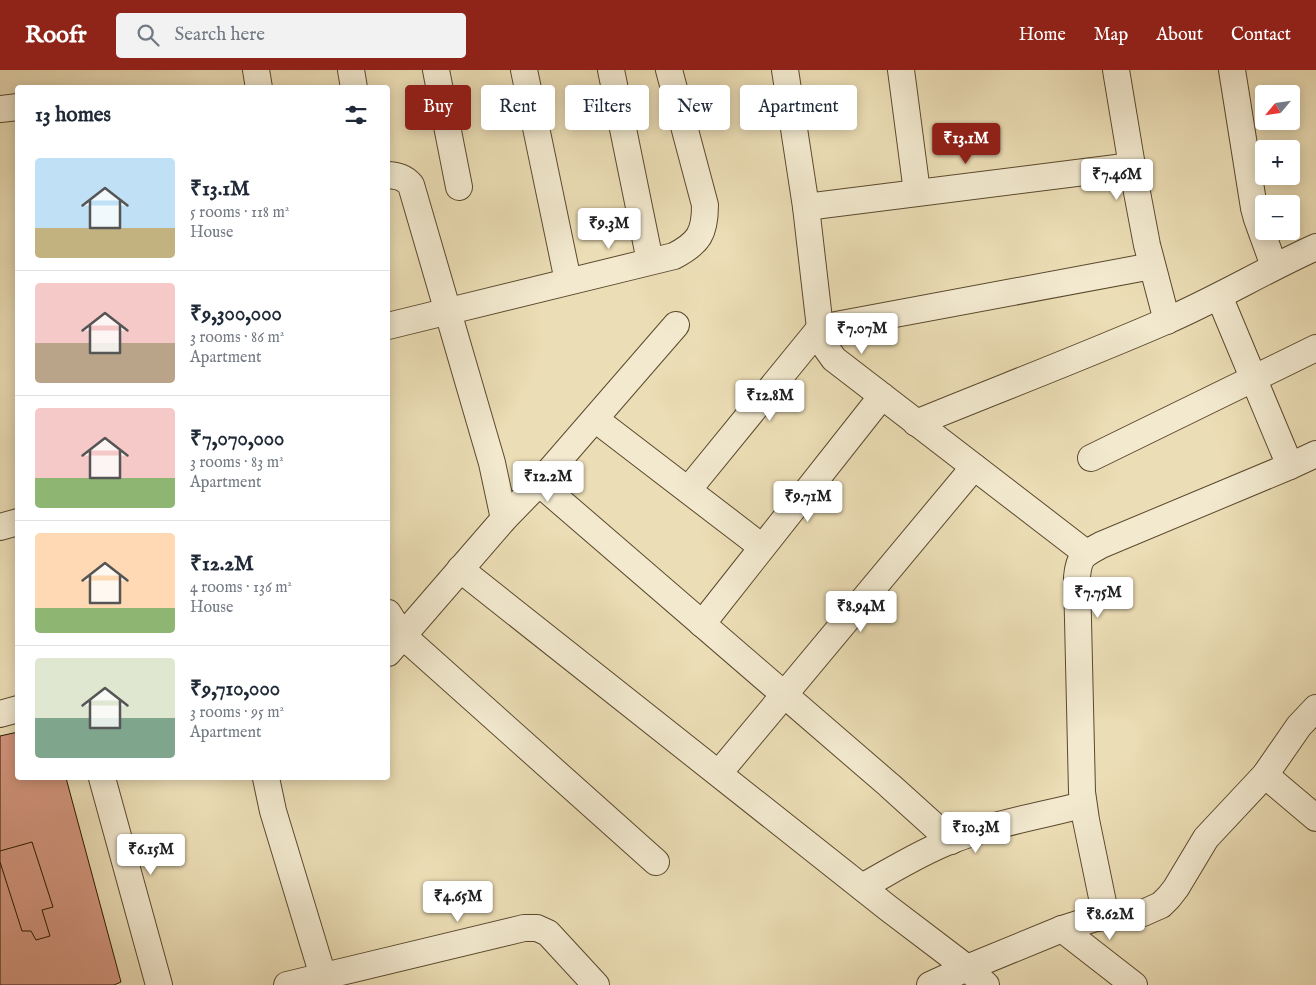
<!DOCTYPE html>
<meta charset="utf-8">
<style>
body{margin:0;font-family:"IM FELL English",serif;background:#f2f2f3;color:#1f2937;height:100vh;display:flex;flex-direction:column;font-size:19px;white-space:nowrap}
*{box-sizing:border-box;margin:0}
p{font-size:16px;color:#747a83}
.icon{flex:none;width:28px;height:28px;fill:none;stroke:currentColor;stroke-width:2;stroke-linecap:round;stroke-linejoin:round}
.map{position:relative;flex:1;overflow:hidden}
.side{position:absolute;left:15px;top:15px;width:375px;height:695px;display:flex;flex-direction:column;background:#fff;border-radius:5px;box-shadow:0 2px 12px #0003}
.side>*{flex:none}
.top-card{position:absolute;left:405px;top:15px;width:475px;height:45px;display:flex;gap:10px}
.needle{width:32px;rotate:241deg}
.tools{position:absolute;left:1255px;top:15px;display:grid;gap:10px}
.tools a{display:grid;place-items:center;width:45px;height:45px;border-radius:5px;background:#fff;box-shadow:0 2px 12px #0003;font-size:25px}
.price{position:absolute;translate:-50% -42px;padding:0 11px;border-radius:5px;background:#fff;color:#222;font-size:16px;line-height:32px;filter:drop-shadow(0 1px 2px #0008)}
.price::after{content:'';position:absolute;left:50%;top:30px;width:15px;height:11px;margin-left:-8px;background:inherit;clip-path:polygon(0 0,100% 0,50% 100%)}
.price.active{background:#8f2418;color:#fff}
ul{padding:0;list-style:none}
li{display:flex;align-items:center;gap:15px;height:125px;padding:0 20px}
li+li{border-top:1px solid #e0e1e3}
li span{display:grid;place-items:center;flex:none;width:140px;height:100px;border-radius:5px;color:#555}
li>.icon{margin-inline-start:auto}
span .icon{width:60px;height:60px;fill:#fffc;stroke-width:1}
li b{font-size:21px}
h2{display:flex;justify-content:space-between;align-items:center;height:60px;padding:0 20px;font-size:21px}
.tag{padding:0 18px;border-radius:5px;background:#fff;box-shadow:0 2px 12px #0003;font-size:18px;line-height:45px}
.tag.active{background:#8f2418;color:#fff}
header{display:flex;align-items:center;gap:30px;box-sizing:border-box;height:70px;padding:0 25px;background:#8f2418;color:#fff}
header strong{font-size:24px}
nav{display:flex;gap:28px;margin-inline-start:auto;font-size:18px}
.search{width:350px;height:45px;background:#f2f2f3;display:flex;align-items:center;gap:12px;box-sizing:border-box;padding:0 18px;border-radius:5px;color:#747a83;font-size:19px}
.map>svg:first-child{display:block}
.building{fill:#d3967e;stroke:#2b1800}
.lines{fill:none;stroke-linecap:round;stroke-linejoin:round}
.minor-casing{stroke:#5b492d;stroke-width:28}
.minor{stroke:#f2e9cf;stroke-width:26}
</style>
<header>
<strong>Roofr</strong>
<div class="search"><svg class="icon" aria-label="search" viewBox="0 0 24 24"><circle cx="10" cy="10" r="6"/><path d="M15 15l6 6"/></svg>Search here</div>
<nav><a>Home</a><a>Map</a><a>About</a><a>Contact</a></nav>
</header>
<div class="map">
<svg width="1316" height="915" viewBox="0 0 1316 915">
<rect width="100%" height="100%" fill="#ebddb5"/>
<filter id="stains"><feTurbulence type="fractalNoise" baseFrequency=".004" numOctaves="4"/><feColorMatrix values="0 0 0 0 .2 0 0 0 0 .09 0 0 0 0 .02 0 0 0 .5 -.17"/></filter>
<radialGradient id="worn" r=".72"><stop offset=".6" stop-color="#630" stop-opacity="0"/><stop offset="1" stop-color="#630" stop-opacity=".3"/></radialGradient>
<!-- building -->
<g class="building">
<polygon points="18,662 18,708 66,708 121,912 114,915 0,915 0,666"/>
<polygon points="32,772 53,837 42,840 50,866 36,870 31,861 22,861 0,792 0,781"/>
</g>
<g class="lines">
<!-- minor casing -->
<g class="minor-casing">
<g id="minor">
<polyline points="256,0 259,18"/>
<polyline points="351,0 354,18"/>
<polyline points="436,0 459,117"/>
<polyline points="524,0 568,211"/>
<polyline points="611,0 650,191"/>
<polyline points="785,0 806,137 820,258 824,275 834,289 1086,483"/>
<polyline points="901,0 917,122"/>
<polyline points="1116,0 1132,96 1147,175 1167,251"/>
<polyline points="1232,0 1254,138 1257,149 1274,196"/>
<polyline points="0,39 18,37"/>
<path d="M388,105C398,106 404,107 411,115L492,393L504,449"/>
<polyline points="806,137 1132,96"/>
<polyline points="1219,226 1290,396"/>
<path d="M388,256L674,186C699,173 705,163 705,135L669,0"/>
<polyline points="595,349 762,477"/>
<path d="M916,353C999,319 1083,287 1166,251C1217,229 1265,200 1316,177"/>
<polyline points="1091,388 1316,278"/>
<polyline points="539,413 889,715 951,771"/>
<polyline points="688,420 820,258 1152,196"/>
<polyline points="0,457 18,452"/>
<polyline points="460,499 888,838 967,898 986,915"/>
<polyline points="388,543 402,565 656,792"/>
<polyline points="702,554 882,326"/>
<polyline points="388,583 504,449 539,413 676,255"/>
<polyline points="0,644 18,639"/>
<polyline points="719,703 974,397"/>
<polyline points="1265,705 1316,748"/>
<polyline points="102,708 159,915"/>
<polyline points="266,708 273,741 323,906"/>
<path d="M862,817C891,801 919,783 950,771C992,754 1039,746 1083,735"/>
<path d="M1106,847L1086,750L1082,722L1077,507C1079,486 1083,485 1101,475L1290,396L1316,384"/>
<polyline points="1062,859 1134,915"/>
<polyline points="287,915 524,858 537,858 548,863 596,915"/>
<polyline points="930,915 967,898 1062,859 1096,848 1143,843 1161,835 1169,827 1176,818 1206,768 1265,705 1299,656 1316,638"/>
</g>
</g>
<!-- minor -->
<use href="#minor" class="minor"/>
</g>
<rect width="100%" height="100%" filter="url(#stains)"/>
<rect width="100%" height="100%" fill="url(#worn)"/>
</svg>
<div class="tools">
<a><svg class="needle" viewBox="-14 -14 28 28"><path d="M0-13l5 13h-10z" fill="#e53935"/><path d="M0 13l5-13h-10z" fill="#747a83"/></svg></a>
<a>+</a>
<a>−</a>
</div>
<b class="price active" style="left:966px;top:95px">₹13.1M</b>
<b class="price" style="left:1117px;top:131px">₹7.46M</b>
<b class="price" style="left:609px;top:180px">₹9.3M</b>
<b class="price" style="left:862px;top:285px">₹7.07M</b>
<b class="price" style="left:770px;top:352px">₹12.8M</b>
<b class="price" style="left:548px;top:433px">₹12.2M</b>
<b class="price" style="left:808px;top:453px">₹9.71M</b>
<b class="price" style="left:1098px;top:549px">₹7.75M</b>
<b class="price" style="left:861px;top:563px">₹8.94M</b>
<b class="price" style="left:976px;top:784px">₹10.3M</b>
<b class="price" style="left:151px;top:806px">₹6.15M</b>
<b class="price" style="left:458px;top:853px">₹4.65M</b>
<b class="price" style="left:1110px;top:871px">₹8.62M</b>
<div class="top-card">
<a class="tag active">Buy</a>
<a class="tag">Rent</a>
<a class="tag">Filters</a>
<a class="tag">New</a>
<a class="tag">Apartment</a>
</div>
<section class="side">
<h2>13 homes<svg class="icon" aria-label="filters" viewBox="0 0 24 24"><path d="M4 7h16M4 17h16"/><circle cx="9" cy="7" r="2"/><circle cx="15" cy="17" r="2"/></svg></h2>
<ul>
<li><span style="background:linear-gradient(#bfe0f5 70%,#c2b280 0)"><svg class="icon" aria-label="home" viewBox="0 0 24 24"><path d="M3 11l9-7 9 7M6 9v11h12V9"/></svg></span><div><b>₹13.1M</b><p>5 rooms · 118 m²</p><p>House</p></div></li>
<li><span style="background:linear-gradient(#f6c9c9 60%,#b9a48a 0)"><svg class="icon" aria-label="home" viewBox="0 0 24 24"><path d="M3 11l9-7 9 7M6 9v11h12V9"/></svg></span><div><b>₹9,300,000</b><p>3 rooms · 86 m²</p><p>Apartment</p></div></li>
<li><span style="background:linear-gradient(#f6c9c9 70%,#8fb573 0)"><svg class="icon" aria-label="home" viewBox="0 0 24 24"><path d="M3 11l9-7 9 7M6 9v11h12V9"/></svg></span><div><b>₹7,070,000</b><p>3 rooms · 83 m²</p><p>Apartment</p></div></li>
<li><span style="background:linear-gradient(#ffd9b3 75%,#8fb573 0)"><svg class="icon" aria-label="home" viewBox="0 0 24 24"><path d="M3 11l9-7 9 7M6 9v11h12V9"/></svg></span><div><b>₹12.2M</b><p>4 rooms · 136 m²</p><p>House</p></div></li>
<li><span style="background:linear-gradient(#dfe7d0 60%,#7fa58c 0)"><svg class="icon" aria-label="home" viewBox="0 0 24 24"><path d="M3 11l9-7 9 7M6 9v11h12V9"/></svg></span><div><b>₹9,710,000</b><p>3 rooms · 95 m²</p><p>Apartment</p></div></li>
</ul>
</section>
</div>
